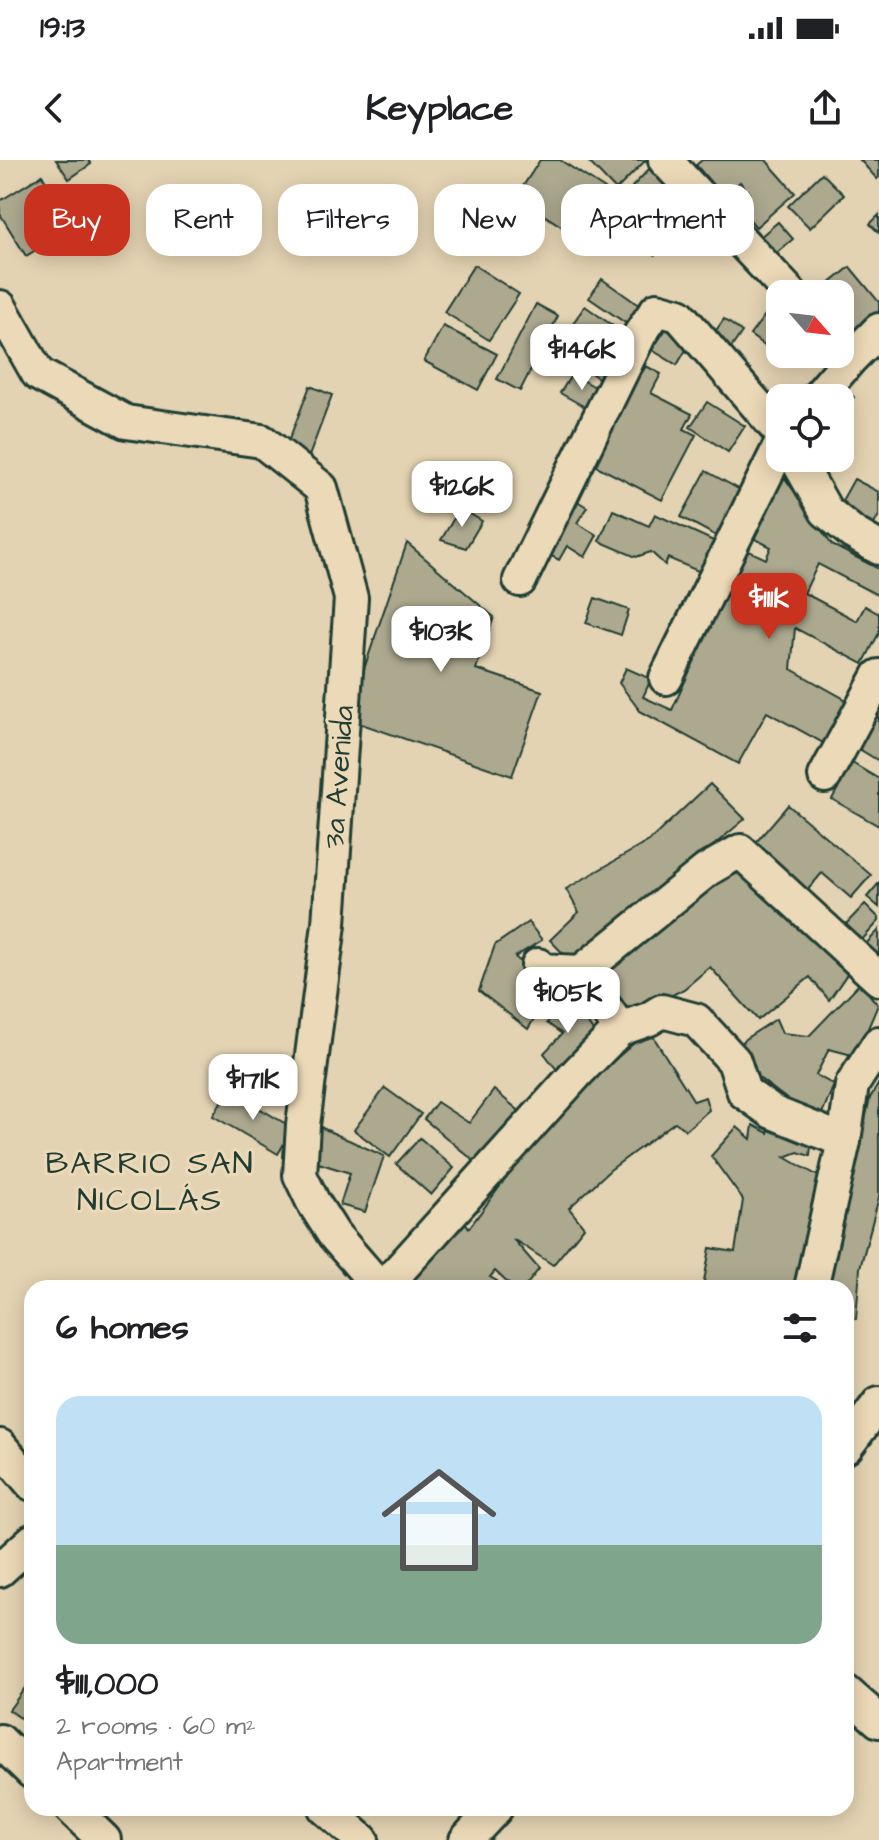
<!DOCTYPE html>
<meta charset="utf-8">
<style>
body{margin:0;font-family:"Architects Daughter",sans-serif;background:#f2f2f2;color:#202124;height:100vh;display:flex;flex-direction:column;font-size:30px;white-space:nowrap}
*{box-sizing:border-box;margin:0}
p{font-size:26px;color:#757577}
.icon{flex:none;width:44px;height:44px;fill:none;stroke:currentColor;stroke-width:2;stroke-linecap:round;stroke-linejoin:round}
.map{position:relative;flex:1;overflow:hidden}
.details{position:absolute;left:24px;top:1120px;width:830px;height:536px;display:flex;flex-direction:column;background:#fff;border-radius:24px;box-shadow:0 4px 20px #0003}
.details>*{flex:none}
.hud{position:absolute;left:24px;top:24px;width:832px;height:72px;display:flex;gap:16px}
.needle{width:52px;rotate:118deg}
.tools{position:absolute;left:766px;top:120px;display:grid;gap:16px}
.tools a{display:grid;place-items:center;width:88px;height:88px;border-radius:16px;background:#fff;box-shadow:0 4px 20px #0003;font-size:40px}
.price{position:absolute;translate:-50% -68px;padding:0 18px;border-radius:16px;background:#fff;color:#222;font-size:26px;line-height:52px;filter:drop-shadow(0 2px 4px #0008)}
.price::after{content:'';position:absolute;left:50%;top:48px;width:24px;height:18px;margin-left:-12px;background:inherit;clip-path:polygon(0 0,100% 0,50% 100%)}
.price.on{background:#c8321e;color:#fff}
ul{padding:0;list-style:none}
li{display:grid;align-content:center;gap:16px;height:424px;padding:0 32px}
li span{display:grid;place-items:center;height:248px;border-radius:24px;color:#555}
li>.icon{margin-inline-start:auto}
span .icon{width:144px;height:144px;fill:#fffc;stroke-width:1}
li b{font-size:34px}
h2{display:flex;justify-content:space-between;align-items:center;height:96px;padding:0 32px;font-size:34px}
.chip{padding:0 28px;border-radius:24px;background:#fff;box-shadow:0 4px 20px #0003;font-size:28px;line-height:72px}
.chip.on{background:#c8321e;color:#fff}
.status{display:flex;justify-content:space-between;align-items:center;height:56px;padding:0 40px;background:#fff;direction:ltr}
.status svg{height:22px;fill:currentColor}
header{display:flex;justify-content:space-between;align-items:center;height:104px;padding:0 32px;background:#fff;font-size:36px;font-weight:800}
.map>svg:first-child{display:block}
.building{fill:#ada98f;stroke:#1f3d34;stroke-width:2}
.lines{fill:none;stroke-linecap:round;stroke-linejoin:round}
.street-casing{stroke:#1f3d34;stroke-width:38}
.street{stroke:#ecd9b7;stroke-width:32}
.labels{text-anchor:middle;dominant-baseline:central;stroke-width:6;stroke-linejoin:round;paint-order:stroke}
.street-label{font-size:30px;fill:#1f3d34;stroke:#ecd9b7}
.neighbourhood-label{font-size:32px;letter-spacing:2px;fill:#1f3d34;stroke:#ecd9b7}
</style>
<div class="status"><b>19:13</b><svg viewBox="0 0 49 12"><path d="M0 12V9h3v3zM5 12V6h3v6zM10 12V3h3v9zM15 12V0h3v12zM26 1h20v11H26zM47 4h2v5h-2z"/></svg></div>
<header><svg class="icon" aria-label="back" viewBox="0 0 24 24"><path d="M15 5l-7 7 7 7"/></svg>Keyplace<svg class="icon" aria-label="share" viewBox="0 0 24 24"><path d="M12 15V3M7 8l5-5 5 5M5 13v7h14v-7"/></svg></header>
<div class="map">
<svg width="879" height="1680" viewBox="0 0 879 1680">
<rect width="100%" height="100%" fill="#e4d3b2"/>
<filter id="ink" filterUnits="userSpaceOnUse"><feTurbulence type="fractalNoise" baseFrequency=".0125" numOctaves="2"/><feDisplacementMap in="SourceGraphic" scale="16" xChannelSelector="R" yChannelSelector="G"/><feConvolveMatrix kernelMatrix="1 2 1 2 8 2 1 2 1" color-interpolation-filters="sRGB"/></filter>
<g filter="url(#ink)">
<!-- building -->
<g class="building">
<polygon points="56,0 88,0 91,4 69,19"/>
<polygon points="540,0 560,0 605,29 575,75 516,37"/>
<polygon points="587,0 646,0 616,30"/>
<polygon points="702,0 766,0 795,33 756,67 736,44 749,33 740,22 723,37 696,5"/>
<polygon points="860,0 879,0 879,17 877,19"/>
<polygon points="652,6 684,36 664,57 632,27"/>
<polygon points="822,13 844,35 810,68 788,46"/>
<polygon points="42,15 57,41 34,55 50,81 26,96 0,54 0,41"/>
<polygon points="612,35 637,48 623,76 598,62"/>
<polygon points="879,55 879,73 870,64"/>
<polygon points="644,57 669,73 655,95 631,79"/>
<polygon points="778,62 793,79 773,96 759,78"/>
<polygon points="474,105 519,134 489,180 444,152"/>
<polygon points="850,107 879,142 879,152 847,179 840,170 840,134 817,134"/>
<polygon points="602,119 640,146 627,164 589,138"/>
<polygon points="774,143 780,147 780,194 789,194 785,201 750,175"/>
<polygon points="536,144 558,156 520,231 497,219"/>
<polygon points="585,146 627,176 613,196 571,166"/>
<polygon points="724,159 742,172 731,188 713,175"/>
<polygon points="443,166 497,194 478,230 424,201"/>
<polygon points="666,169 690,183 677,205 652,190"/>
<polygon points="571,176 613,207 602,221 560,191"/>
<polygon points="646,206 661,214 651,233 692,254 684,269 696,275 662,340 583,299 629,211 640,216"/>
<polygon points="572,214 604,232 592,251 560,233"/>
<polygon points="839,224 854,237 846,246 840,238 838,238"/>
<polygon points="310,226 332,235 308,299 285,290"/>
<polygon points="707,242 745,266 728,292 690,267"/>
<polygon points="706,311 742,331 718,377 681,357"/>
<polygon points="782,314 832,385 879,409 879,436 818,404 804,433 857,461 865,446 879,454 879,473 863,504 795,468 791,509 857,546 834,589 767,552 738,604 640,551 619,523 626,508 651,519 643,537 672,550 745,389 766,399 771,387 753,378"/>
<polygon points="854,319 879,332 879,355 870,372 835,353"/>
<polygon points="574,339 587,347 577,363 597,375 585,397 567,386 559,400 544,392"/>
<polygon points="460,348 482,361 466,388 441,380"/>
<polygon points="613,350 649,366 655,354 718,383 705,414 668,398 665,405 651,392 636,397 599,381"/>
<polygon points="407,383 494,457 476,509 542,531 512,616 347,559"/>
<polygon points="595,438 629,450 621,475 586,463"/>
<polygon points="879,547 879,601 849,583"/>
<polygon points="852,603 879,619 879,666 832,639"/>
<polygon points="710,624 745,659 573,804 550,780 579,752 566,729 649,681"/>
<polygon points="788,645 871,715 851,738 822,713 805,733 751,688"/>
<polygon points="739,704 847,814 829,840 810,817 758,860 710,807 684,829 632,856 598,815"/>
<polygon points="879,723 879,747 867,737"/>
<polygon points="865,744 879,758 879,761 860,782 844,766"/>
<polygon points="528,762 542,780 515,797 543,822 555,824 528,869 479,831 495,785"/>
<polygon points="879,770 879,807 860,790"/>
<polygon points="860,823 878,845 856,896 829,889 816,915 834,925 821,956 788,940 747,909 740,886 745,879 776,859 782,873 809,876"/>
<polygon points="567,834 596,875 560,914 544,893 562,874 547,863"/>
<polygon points="649,870 694,941 705,937 709,950 686,970 675,962 610,1010 569,1048 584,1067 553,1105 513,1079 539,1109 524,1128 513,1128 495,1111 490,1117 497,1121 491,1128 406,1128 464,1060 469,1068 556,951"/>
<polygon points="879,923 879,1037 860,1108 856,1159 846,1158 846,1128 827,1128 870,938"/>
<polygon points="385,928 421,954 390,997 354,970"/>
<polygon points="228,930 293,968 278,994 213,956"/>
<polygon points="494,930 523,954 474,1001 424,959 437,942 469,963"/>
<polygon points="771,962 812,976 810,996 798,992 785,997 818,1016 800,1128 699,1128 703,1127 710,1088 735,1092 743,1040 711,996 737,967 751,979 753,965 768,973"/>
<polygon points="320,967 384,996 365,1052 340,1045 350,1013 309,1000"/>
<polygon points="420,978 454,1008 431,1035 396,1004"/>
<polygon points="32,1518 32,1566 9,1550"/>
</g>
<g class="lines">
<!-- street casing -->
<g class="street-casing">
<g id="street">
<polyline points="665,0 791,134"/>
<polyline points="0,147 38,214 126,262 262,281 321,328 351,438 329,764 303,965 300,1015 313,1042 334,1075 380,1128"/>
<polyline points="817,238 851,198 879,170"/>
<polyline points="796,298 826,351 853,373 879,388"/>
<polyline points="520,420 640,174 657,149 679,155 780,272"/>
<polyline points="666,518 780,286"/>
<polyline points="825,616 879,516"/>
<polyline points="538,805 540,810 581,812 707,710 740,691 879,819"/>
<polyline points="581,812 620,869"/>
<polyline points="383,1128 578,912 620,869 649,859 662,851 696,860 734,901 744,932 772,952 844,981"/>
<polyline points="811,1128 844,981 852,925 879,883"/>
<polyline points="0,1286 32,1324"/>
<polyline points="846,1287 879,1243"/>
<polyline points="0,1410 32,1381"/>
<polyline points="846,1532 879,1561"/>
<polyline points="0,1581 32,1612"/>
<polyline points="71,1648 104,1680"/>
<polyline points="325,1648 362,1680"/>
<polyline points="466,1680 496,1648"/>
</g>
</g>
<!-- street -->
<use href="#street" class="street"/>
</g>
</g>
<g class="labels">
<!-- street labels -->
<g class="street-label">
<text transform="translate(339 617) rotate(-86)">3a Avenida</text>
</g>
<!-- neighbourhood labels -->
<g class="neighbourhood-label">
<text x="150" y="1003">BARRIO SAN<tspan x="150" dy="37">NICOLÁS</tspan></text>
</g>
</g>
</svg>
<div class="tools">
<a><svg class="needle" viewBox="-14 -14 28 28"><path d="M0-13l5 13h-10z" fill="#e53935"/><path d="M0 13l5-13h-10z" fill="#757577"/></svg></a>
<a><svg class="icon" aria-label="locate" viewBox="0 0 24 24"><circle cx="12" cy="12" r="6"/><path d="M12 2v4M12 18v4M2 12h4M18 12h4"/></svg></a>
</div>
<b class="price" style="left:582px;top:232px">$146K</b>
<b class="price" style="left:462px;top:369px">$126K</b>
<b class="price on" style="left:769px;top:481px">$111K</b>
<b class="price" style="left:441px;top:514px">$103K</b>
<b class="price" style="left:568px;top:875px">$105K</b>
<b class="price" style="left:253px;top:962px">$171K</b>
<div class="hud">
<a class="chip on">Buy</a>
<a class="chip">Rent</a>
<a class="chip">Filters</a>
<a class="chip">New</a>
<a class="chip">Apartment</a>
</div>
<section class="details">
<h2>6 homes<svg class="icon" aria-label="filters" viewBox="0 0 24 24"><path d="M4 7h16M4 17h16"/><circle cx="9" cy="7" r="2"/><circle cx="15" cy="17" r="2"/></svg></h2>
<ul>
<li><span style="background:linear-gradient(#bfe0f5 60%,#7fa58c 0)"><svg class="icon" aria-label="home" viewBox="0 0 24 24"><path d="M3 11l9-7 9 7M6 9v11h12V9"/></svg></span><div><b>$111,000</b><p>2 rooms · 60 m²</p><p>Apartment</p></div></li>
</ul>
</section>
</div>
